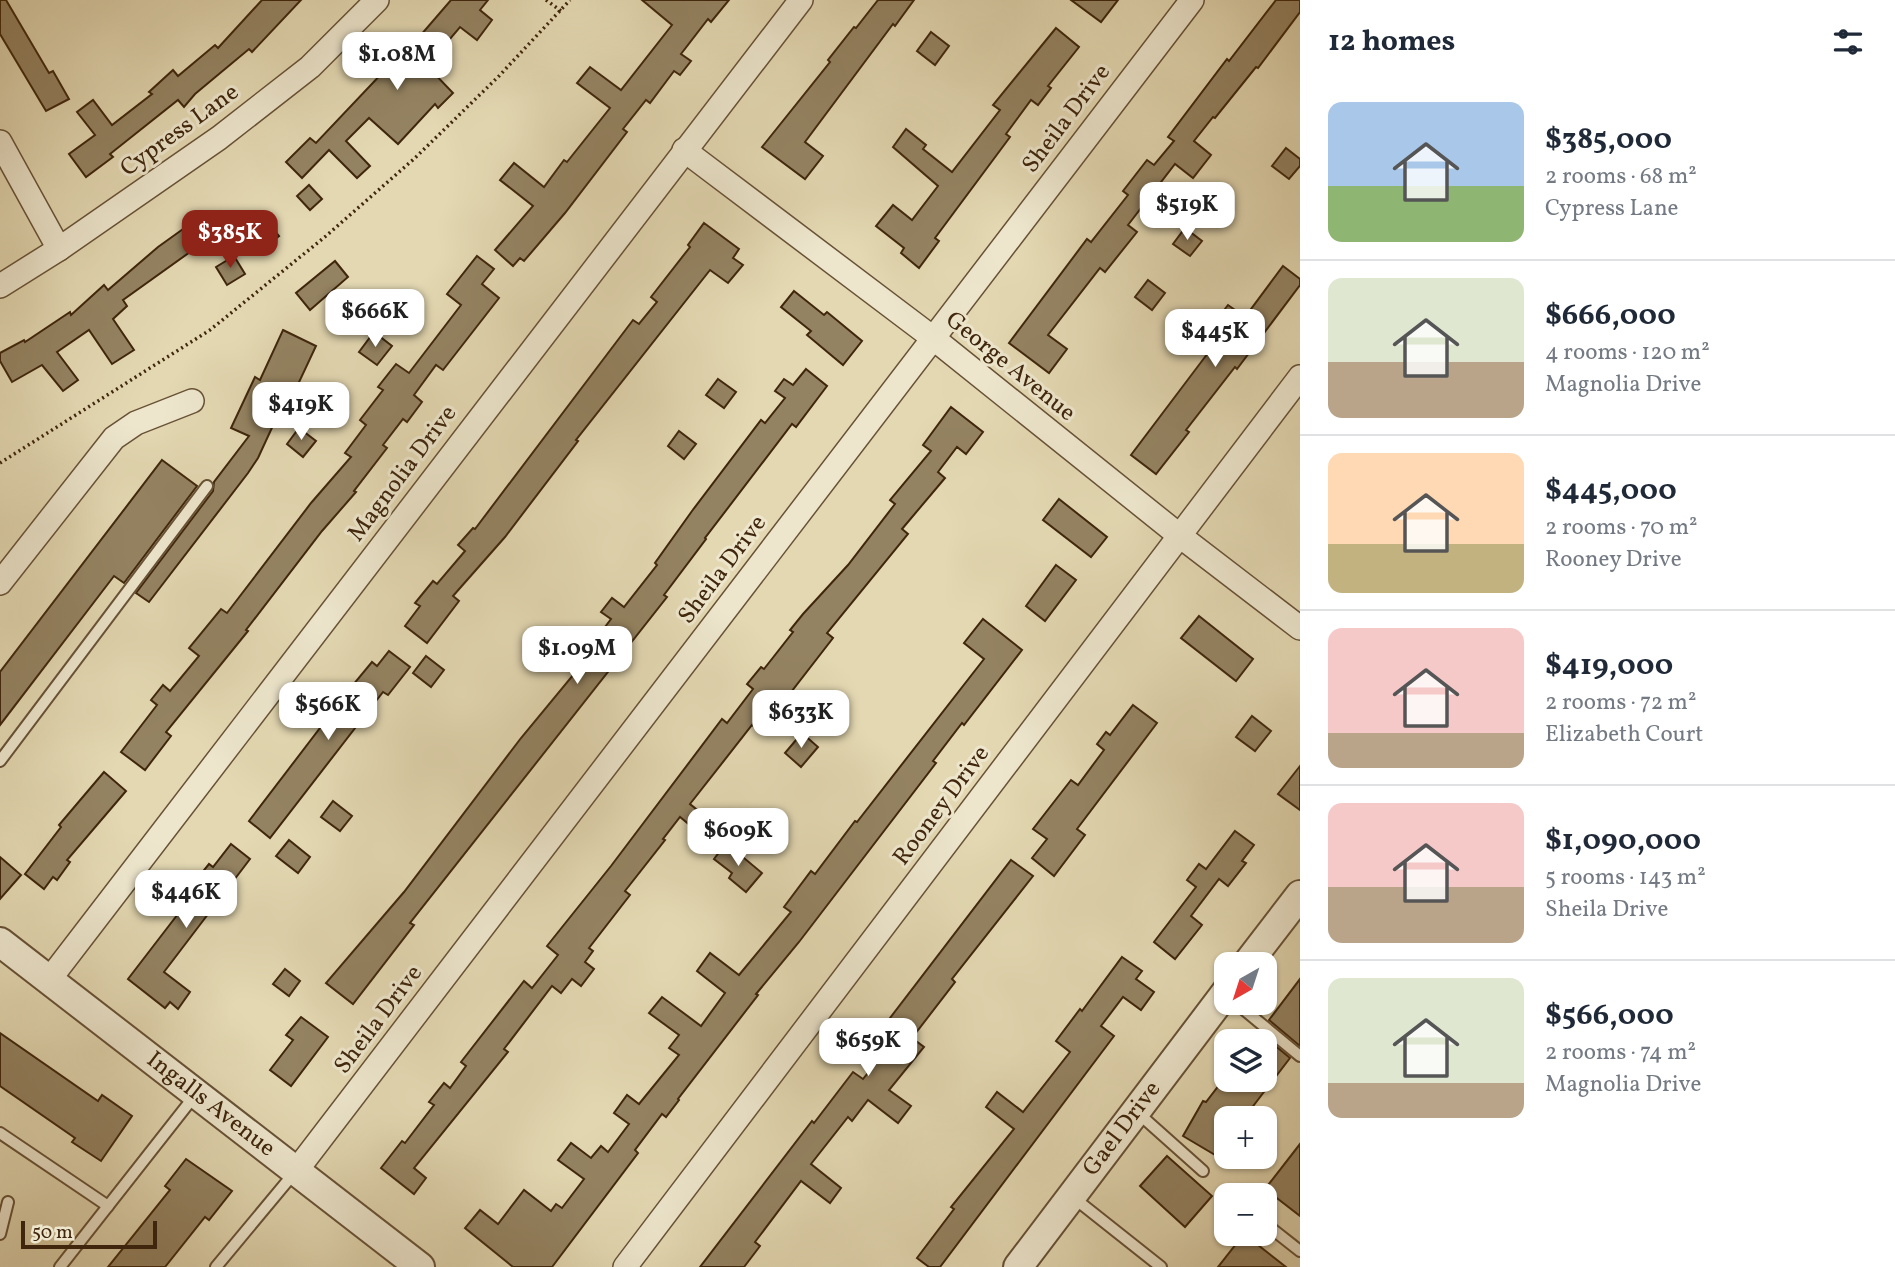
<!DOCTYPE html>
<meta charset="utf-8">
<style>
body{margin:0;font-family:Vollkorn,serif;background:#f2f2f3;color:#1f2937;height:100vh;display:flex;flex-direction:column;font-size:26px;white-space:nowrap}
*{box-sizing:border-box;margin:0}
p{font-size:23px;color:#747a83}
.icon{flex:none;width:38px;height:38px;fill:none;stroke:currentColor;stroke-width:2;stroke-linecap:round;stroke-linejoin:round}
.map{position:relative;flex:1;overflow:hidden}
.drawer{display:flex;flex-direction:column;background:#fff;width:595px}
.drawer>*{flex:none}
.needle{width:46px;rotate:219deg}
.buttons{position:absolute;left:1214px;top:952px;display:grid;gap:14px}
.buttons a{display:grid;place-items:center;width:63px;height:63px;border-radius:14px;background:#fff;box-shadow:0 2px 5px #0004;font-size:35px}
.scale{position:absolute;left:21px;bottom:18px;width:136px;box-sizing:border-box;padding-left:7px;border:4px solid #3f260c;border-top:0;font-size:19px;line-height:24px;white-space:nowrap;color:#3f260c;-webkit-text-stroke:5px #ede6cd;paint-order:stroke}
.price{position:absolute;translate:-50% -60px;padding:0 16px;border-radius:14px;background:#fff;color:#222;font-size:23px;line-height:46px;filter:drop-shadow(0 2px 4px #0008)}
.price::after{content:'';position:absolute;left:50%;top:42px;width:21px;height:16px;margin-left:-10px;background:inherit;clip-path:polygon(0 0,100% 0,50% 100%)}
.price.selected{background:#8f2418;color:#fff}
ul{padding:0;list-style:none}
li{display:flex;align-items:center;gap:21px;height:175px;padding:0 28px}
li+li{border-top:2px solid #e0e1e3}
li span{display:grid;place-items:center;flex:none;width:196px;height:140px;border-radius:14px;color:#555}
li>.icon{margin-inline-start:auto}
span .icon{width:84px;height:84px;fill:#fffc;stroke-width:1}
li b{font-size:30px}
h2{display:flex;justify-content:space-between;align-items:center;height:84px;padding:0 28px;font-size:30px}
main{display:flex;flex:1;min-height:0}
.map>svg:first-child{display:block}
.building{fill:#948362;stroke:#3f260c;stroke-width:2}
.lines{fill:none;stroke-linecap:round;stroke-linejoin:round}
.service-casing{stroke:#685236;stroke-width:14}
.minor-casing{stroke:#685236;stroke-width:26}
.tertiary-casing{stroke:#685236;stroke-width:32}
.path{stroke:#3f260c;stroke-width:3.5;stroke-dasharray:2 3.5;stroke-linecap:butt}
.service{stroke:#ede6cd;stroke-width:10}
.minor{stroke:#ede6cd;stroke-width:23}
.tertiary{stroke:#ede6cd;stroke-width:28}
.labels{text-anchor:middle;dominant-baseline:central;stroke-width:6;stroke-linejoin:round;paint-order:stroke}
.street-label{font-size:24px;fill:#3f260c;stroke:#ede6cd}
</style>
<main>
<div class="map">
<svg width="1300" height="1267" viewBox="0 0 1300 1267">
<rect width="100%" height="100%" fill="#e3d8b2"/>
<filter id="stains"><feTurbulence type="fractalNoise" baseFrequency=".00286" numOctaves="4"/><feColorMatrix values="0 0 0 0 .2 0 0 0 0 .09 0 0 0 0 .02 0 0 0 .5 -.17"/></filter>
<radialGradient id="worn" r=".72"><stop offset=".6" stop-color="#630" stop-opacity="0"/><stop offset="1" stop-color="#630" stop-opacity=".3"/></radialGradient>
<!-- building -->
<g class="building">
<polygon points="0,0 6,0 49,73 53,71 69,99 46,111 0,34"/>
<polygon points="262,0 301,0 252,52 249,49 195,94 184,107 178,100 110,154 113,157 86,177 69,154 95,135 77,112 93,100 112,125 152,94 149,92 173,70 178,76 215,45 218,48"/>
<polygon points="451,0 488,0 480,10 492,20 477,40 460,27 427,66 453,93 438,108 435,104 398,144 369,118 346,141 370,166 357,178 329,150 302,178 286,162 310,138 316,143 386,69 389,72"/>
<polygon points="642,0 729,0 711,22 708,19 681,54 691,61 680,75 674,71 650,103 646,100 623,129 627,132 565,213 524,261 520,258 513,266 495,250 533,206 500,180 514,163 544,187 564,160 567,162 610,108 577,83 590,67 621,90 672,25"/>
<polygon points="878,0 914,0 895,26 893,24 805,142 823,156 805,179 762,147 830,62 828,60 854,27 856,28"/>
<polygon points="1071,0 1118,0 1101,22"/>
<polygon points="1276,0 1300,0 1300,12 1258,68 1256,67 1215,118 1213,117 1194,141 1211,155 1193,178 1175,164 1128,225 1137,232 1105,272 1100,268 1048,335 1067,349 1049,373 1009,343 1087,239 1091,242 1128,195 1123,191 1147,160 1154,165 1174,141 1168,137 1227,59 1229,61"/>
<polygon points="1056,28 1079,47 1048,86 1051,88 1038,105 1031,100 1006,134 1010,137 935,238 939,241 919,268 901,253 904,248 876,226 893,205 912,220 938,186 893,147 906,129 926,145 923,149 952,172 1000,110 993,105"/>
<polygon points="931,32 949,46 935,65 917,51"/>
<polygon points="1286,148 1300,159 1300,166 1289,179 1272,166"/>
<polygon points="309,185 322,199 310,210 297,196"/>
<polygon points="266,220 279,236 266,246 253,229"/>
<polygon points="704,223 739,249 733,258 743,265 728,283 710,270 576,440 578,441 505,537 453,596 459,601 427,643 405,626 420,606 415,603 433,581 437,584 465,551 458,545 473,528 475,529 633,320 639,324 657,302 651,297 690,247 688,245"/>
<polygon points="1185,228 1202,241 1190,256 1173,244"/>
<polygon points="183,229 197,247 123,300 127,306 113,319 134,350 112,364 89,330 57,352 78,380 63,391 42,365 12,382 0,361 0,353 24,340 25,342 70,312 71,315 104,285 108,290 158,247"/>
<polygon points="234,256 245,274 227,285 216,267"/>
<polygon points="477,256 494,269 482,284 499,298 443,370 436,365 414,395 422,402 407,422 403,419 383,445 387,448 354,491 356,492 322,531 246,630 248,631 166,732 171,736 145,770 121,752 157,705 151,700 163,685 170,691 199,656 189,648 221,609 227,613 311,503 351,457 345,453 366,425 360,420 383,390 378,387 396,364 409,373 461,305 447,294"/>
<polygon points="335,261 348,277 310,310 296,293"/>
<polygon points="1283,266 1300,279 1300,285 1237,369 1235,367 1186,430 1189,432 1156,474 1131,455 1211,349 1201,340 1228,305 1245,317"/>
<polygon points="1148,280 1165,293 1152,310 1135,297"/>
<polygon points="794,291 824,315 827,312 862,341 843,365 807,335 811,331 781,307"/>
<polygon points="283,330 316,346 293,395 288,393 258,458 248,473 149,602 136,593 213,491 214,482 249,436 231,428 255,377 260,380"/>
<polygon points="374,332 392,346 377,365 359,352"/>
<polygon points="806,369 827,386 796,427 792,424 705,538 706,539 664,595 667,597 410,923 414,925 353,1004 326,983 404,892 521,738 574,674 571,672 611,619 601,612 612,598 624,607 657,565 655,563 692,511 761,420 765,423 785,398 775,391 784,379 793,385"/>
<polygon points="718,379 736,392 724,408 706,395"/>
<polygon points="951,407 983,432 966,454 957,447 938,472 945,478 902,529 908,534 827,633 833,638 792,691 794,693 763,733 752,725 690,804 701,813 691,826 680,817 663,839 665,840 625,891 630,895 589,948 593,951 585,962 594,969 581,986 572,979 561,993 552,986 504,1049 508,1052 414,1168 426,1178 414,1194 381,1168 402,1141 405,1143 434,1105 429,1102 444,1083 450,1088 466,1066 461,1062 524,981 532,988 558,955 547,946 611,866 722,719 727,723 753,689 747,684 761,667 764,669 793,632 790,630 803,614 848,565 895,504 890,500 931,451 923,445"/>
<polygon points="299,428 316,441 303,457 287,444"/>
<polygon points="679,431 696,444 684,459 668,446"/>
<polygon points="162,460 197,486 124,583 114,576 0,725 0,672"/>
<polygon points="1059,499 1107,537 1091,557 1043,520"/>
<polygon points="1056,565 1076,580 1045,621 1026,606"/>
<polygon points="1199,616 1253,659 1236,681 1181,638"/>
<polygon points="983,619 1022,650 964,725 962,723 933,761 936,763 799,942 756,994 758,995 678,1099 679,1100 666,1117 662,1114 635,1150 638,1153 552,1267 513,1267 465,1228 480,1210 498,1224 524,1190 551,1211 556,1204 562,1208 584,1179 558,1160 571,1143 591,1158 601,1146 608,1152 629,1124 614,1113 627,1095 639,1104 679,1055 669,1048 679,1035 649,1013 662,997 701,1026 725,993 697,971 710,953 739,975 791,912 784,907 811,871 815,874 855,821 857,822 984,659 964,643"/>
<polygon points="389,651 410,667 388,695 383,692 270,838 249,821 352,686 372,662 377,666"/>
<polygon points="426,656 444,670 431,687 413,673"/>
<polygon points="1133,705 1157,723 1077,829 1085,835 1054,876 1032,858 1047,839 1033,829 1071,780 1078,785 1104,750 1097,744 1106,732 1110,735"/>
<polygon points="1252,716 1271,731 1255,751 1236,737"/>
<polygon points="802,733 818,747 801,767 785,753"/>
<polygon points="1300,766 1300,810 1278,794"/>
<polygon points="104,772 126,791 67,860 70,862 57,880 53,877 44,889 25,874 61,827 59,825"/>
<polygon points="333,801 352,816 340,831 321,817"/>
<polygon points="1235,831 1254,845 1242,861 1246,863 1228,886 1219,879 1191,916 1202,925 1175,959 1154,942 1196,887 1187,880 1199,864 1206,869"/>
<polygon points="289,840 310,857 298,873 276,856"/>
<polygon points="726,843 762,873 746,892 729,878 732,873 714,859"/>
<polygon points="231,844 250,859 164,972 190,992 178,1009 170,1002 165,1008 128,979 201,884 196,880 209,864 213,867"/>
<polygon points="0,857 21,875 0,899"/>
<polygon points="1011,860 1033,876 952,979 955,982 912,1038 924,1047 889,1090 911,1106 898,1123 868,1100 852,1121 848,1117 811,1164 841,1188 830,1203 801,1181 755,1242 760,1246 744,1267 700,1267 812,1121 814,1123 853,1072 863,1079 890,1045 877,1035"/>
<polygon points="1122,957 1142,971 1136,979 1154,992 1141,1010 1123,997 1101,1026 1114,1036 940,1267 929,1267 917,1258 954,1209 951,1207 1014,1129 986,1107 997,1092 1023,1112 1070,1052 1056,1041 1080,1009 1082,1011"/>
<polygon points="285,969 300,981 289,996 273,984"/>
<polygon points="1300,979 1300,1046 1269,1020"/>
<polygon points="301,1017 328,1037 291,1086 270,1070 293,1040 286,1035"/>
<polygon points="0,1033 98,1101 102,1095 132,1116 101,1161 72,1142 75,1138 0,1086"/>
<polygon points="1260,1033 1290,1058 1244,1118 1227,1118 1227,1162 1183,1136 1203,1101 1206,1102 1223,1080 1265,1080 1265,1041 1253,1041"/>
<polygon points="1300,1144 1300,1216 1265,1189"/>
<polygon points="1167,1156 1212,1196 1185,1227 1140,1186"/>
<polygon points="186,1159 232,1191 209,1220 205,1217 165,1267 108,1267 170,1190 165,1186"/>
<polygon points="1244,1234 1286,1267 1218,1267"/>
</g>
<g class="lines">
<!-- service casing -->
<g class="service-casing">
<g id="service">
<polyline points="0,761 207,486"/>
<polyline points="1236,1003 1300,1056"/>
<polyline points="1138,1113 1203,1171"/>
<polyline points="0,1133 108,1206"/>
<polyline points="1074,1198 1161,1267"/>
<polyline points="1272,1229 1300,1251"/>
<polyline points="0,1234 8,1202"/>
<polyline points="60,1267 196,1094"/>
<polyline points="216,1267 295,1172"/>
</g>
</g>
<!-- minor casing -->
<g class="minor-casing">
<g id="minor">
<polyline points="0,142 59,249"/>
<polyline points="684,150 933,338 1180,536 1300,628"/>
<polyline points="0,286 59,249 219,138 310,67 377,0"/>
<polyline points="0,583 114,438 136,423 192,401"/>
<polyline points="49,980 801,0"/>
<polyline points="296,1171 1192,0"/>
<polyline points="625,1267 1300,377"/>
</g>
</g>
<!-- tertiary casing -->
<g class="tertiary-casing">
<g id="tertiary">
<path id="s1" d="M0,942L420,1267"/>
<polyline points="1247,964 1300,895"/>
<path id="s2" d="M1018,1267L1227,991"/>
</g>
</g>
<!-- path -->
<g class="path">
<polyline points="546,0 561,11"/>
<polyline points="0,463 210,330 326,236 415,158 499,76 570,0"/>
</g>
<!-- service -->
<use href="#service" class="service"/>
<!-- minor -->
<use href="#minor" class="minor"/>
<!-- tertiary -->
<use href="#tertiary" class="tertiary"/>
</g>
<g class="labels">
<!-- street labels -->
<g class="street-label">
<text transform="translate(1067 119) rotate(-53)">Sheila Drive</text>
<text transform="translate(180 131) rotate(-36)">Cypress Lane</text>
<text transform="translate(1010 367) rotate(39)">George Avenue</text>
<text transform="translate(403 474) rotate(-53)">Magnolia Drive</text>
<text transform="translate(723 570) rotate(-53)">Sheila Drive</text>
<text transform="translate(942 806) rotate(-53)">Rooney Drive</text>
<text transform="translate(379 1020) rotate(-53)">Sheila Drive</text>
<text stroke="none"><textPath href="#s1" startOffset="266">Ingalls Avenue</textPath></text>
<text stroke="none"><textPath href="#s2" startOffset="173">Gael Drive</textPath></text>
</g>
</g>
<rect width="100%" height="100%" filter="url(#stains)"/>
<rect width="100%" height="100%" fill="url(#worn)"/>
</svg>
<div class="buttons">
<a><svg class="needle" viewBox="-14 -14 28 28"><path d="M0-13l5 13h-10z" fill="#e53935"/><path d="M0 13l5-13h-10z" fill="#747a83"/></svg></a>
<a><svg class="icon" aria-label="layers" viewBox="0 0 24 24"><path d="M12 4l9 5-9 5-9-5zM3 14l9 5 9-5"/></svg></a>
<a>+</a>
<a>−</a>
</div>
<div class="scale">50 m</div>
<b class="price" style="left:397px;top:92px">$1.08M</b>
<b class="price" style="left:1187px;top:242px">$519K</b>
<b class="price selected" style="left:230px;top:270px">$385K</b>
<b class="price" style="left:375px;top:349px">$666K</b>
<b class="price" style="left:1215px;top:369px">$445K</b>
<b class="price" style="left:301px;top:442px">$419K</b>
<b class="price" style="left:577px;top:686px">$1.09M</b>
<b class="price" style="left:328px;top:742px">$566K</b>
<b class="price" style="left:801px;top:750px">$633K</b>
<b class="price" style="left:738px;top:868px">$609K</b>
<b class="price" style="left:186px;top:930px">$446K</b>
<b class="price" style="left:868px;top:1078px">$659K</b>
</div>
<section class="drawer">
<h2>12 homes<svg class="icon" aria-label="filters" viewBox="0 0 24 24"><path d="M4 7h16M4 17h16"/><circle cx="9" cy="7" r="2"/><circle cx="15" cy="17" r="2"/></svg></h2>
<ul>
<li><span style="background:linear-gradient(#a9c7e8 60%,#8fb573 0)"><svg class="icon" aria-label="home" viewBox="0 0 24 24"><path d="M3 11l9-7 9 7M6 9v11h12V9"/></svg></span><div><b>$385,000</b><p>2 rooms · 68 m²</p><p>Cypress Lane</p></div></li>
<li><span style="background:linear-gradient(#dfe7d0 60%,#b9a48a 0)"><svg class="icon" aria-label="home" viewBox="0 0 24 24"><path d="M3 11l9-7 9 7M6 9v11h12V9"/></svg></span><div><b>$666,000</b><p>4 rooms · 120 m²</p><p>Magnolia Drive</p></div></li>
<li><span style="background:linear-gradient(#ffd9b3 65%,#c2b280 0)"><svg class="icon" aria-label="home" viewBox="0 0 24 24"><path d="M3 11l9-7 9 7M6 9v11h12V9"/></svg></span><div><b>$445,000</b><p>2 rooms · 70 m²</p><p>Rooney Drive</p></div></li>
<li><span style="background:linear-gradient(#f6c9c9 75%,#b9a48a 0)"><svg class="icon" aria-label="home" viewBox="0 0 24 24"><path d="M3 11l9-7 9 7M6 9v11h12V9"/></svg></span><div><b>$419,000</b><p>2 rooms · 72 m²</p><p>Elizabeth Court</p></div></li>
<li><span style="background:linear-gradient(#f6c9c9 60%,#b9a48a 0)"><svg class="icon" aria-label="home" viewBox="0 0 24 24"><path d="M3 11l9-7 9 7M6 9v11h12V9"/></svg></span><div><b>$1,090,000</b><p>5 rooms · 143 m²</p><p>Sheila Drive</p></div></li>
<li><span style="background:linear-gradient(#dfe7d0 75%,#b9a48a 0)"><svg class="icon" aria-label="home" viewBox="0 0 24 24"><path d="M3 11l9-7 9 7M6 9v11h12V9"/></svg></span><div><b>$566,000</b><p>2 rooms · 74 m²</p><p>Magnolia Drive</p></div></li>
</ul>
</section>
</main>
